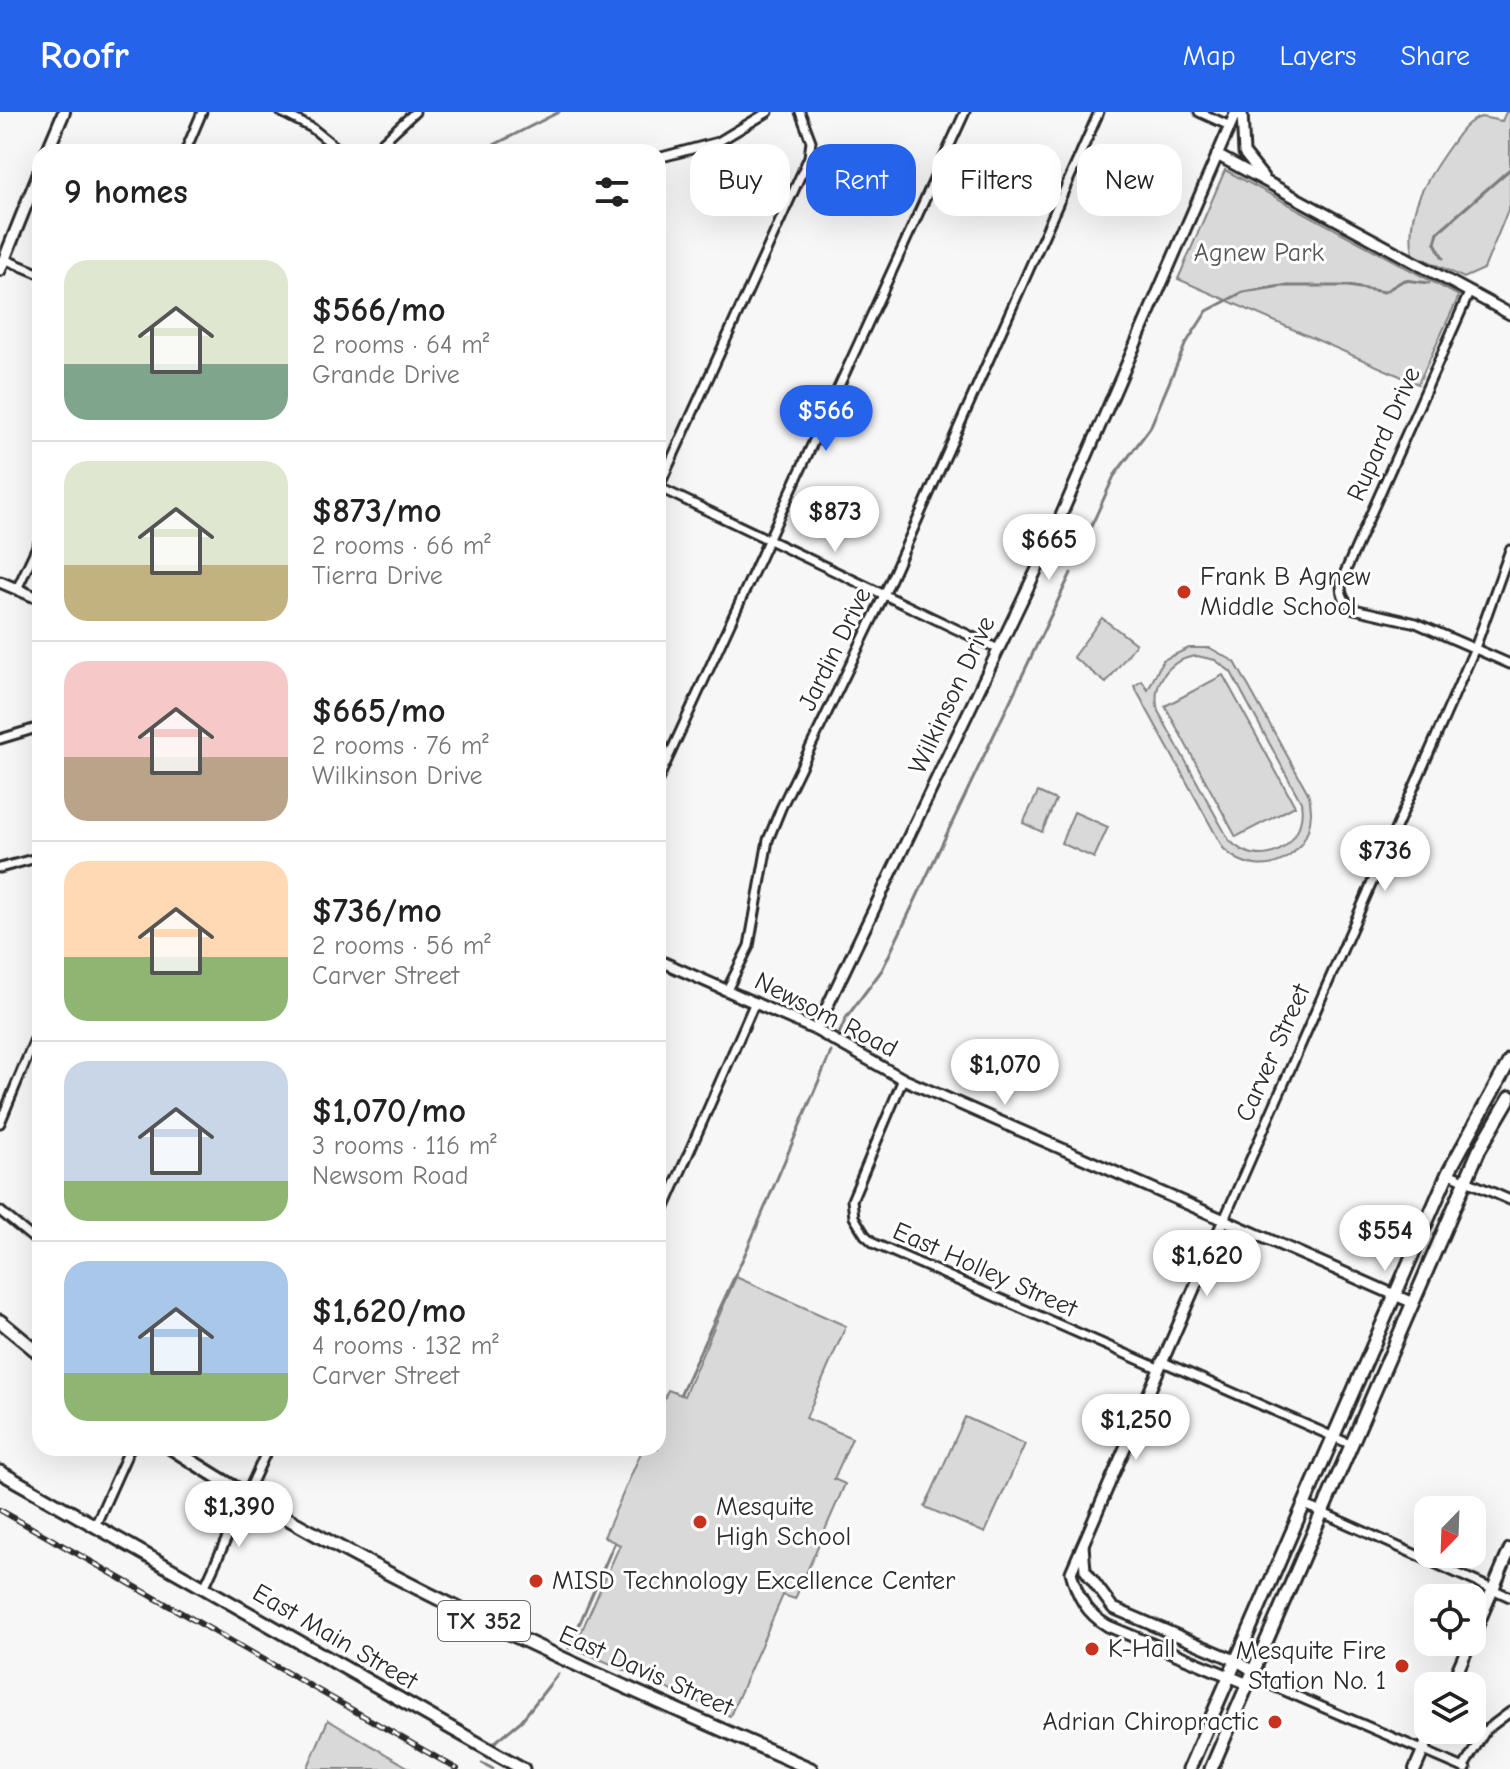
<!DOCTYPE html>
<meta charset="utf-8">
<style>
body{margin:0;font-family:"Comic Neue",sans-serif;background:#f6f6f6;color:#222;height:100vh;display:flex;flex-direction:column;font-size:30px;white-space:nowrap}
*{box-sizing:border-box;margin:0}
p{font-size:26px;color:#767676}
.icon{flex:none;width:44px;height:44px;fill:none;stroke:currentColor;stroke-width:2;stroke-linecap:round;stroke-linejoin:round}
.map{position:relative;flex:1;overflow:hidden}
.sheet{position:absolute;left:32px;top:32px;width:634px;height:1312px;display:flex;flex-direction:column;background:#fff;border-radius:24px;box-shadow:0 8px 32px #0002}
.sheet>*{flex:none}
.top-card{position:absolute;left:690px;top:32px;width:700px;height:72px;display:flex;gap:16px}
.needle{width:52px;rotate:203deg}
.tools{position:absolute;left:1414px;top:1384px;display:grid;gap:16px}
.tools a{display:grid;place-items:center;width:72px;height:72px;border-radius:16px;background:#fff;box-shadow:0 8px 32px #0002;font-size:40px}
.price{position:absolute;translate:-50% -68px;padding:0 18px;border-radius:28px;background:#fff;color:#222;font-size:26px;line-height:52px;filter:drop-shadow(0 2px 4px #0008)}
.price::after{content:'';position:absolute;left:50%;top:48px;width:24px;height:18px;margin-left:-12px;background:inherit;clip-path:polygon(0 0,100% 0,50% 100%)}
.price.on{background:#2563eb;color:#fff}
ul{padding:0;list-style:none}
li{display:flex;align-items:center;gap:24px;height:200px;padding:0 32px}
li+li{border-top:2px solid #e0e0e0}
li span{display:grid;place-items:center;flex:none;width:224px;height:160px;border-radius:24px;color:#555}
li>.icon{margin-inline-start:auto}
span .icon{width:96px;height:96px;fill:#fffc;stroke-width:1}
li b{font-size:34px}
h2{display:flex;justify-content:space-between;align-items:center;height:96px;padding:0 32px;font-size:34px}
.tag{padding:0 28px;border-radius:24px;background:#fff;box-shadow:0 8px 32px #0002;font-size:28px;line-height:72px}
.tag.on{background:#2563eb;color:#fff}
header{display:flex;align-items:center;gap:48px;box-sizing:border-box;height:112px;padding:0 40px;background:#2563eb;color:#fff}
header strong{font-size:38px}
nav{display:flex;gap:44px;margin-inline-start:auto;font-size:28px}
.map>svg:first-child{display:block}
.green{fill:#d9d9d9;stroke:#828282;stroke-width:2;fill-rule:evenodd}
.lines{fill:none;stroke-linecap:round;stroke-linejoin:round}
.stream{stroke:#7b7b7b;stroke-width:3}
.minor-casing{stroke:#2b2b2b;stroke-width:13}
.tertiary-casing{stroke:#2b2b2b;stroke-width:15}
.secondary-casing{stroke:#2b2b2b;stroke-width:16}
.primary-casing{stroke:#2b2b2b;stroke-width:17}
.minor{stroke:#fff;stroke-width:7}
.tertiary{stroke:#fff;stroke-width:9}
.secondary{stroke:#fff;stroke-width:10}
.primary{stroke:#fff;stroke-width:11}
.rail-casing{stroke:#2b2b2b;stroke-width:6}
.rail{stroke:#fff;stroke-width:3;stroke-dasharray:9;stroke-linecap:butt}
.poi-dot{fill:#c8321e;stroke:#fff;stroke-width:3}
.labels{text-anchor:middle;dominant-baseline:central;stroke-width:6;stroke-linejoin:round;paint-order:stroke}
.shield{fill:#fff;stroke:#6b6b6b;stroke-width:2}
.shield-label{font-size:24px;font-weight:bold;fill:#2b2b2b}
.park-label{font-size:26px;fill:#565656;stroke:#fff}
.street-label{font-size:26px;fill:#2b2b2b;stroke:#fff}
.poi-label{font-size:26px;fill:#2b2b2b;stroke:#fff;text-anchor:start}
</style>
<header>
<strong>Roofr</strong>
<nav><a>Map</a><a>Layers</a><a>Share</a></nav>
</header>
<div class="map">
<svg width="1510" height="1657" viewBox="0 0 1510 1657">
<rect width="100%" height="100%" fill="#f7f7f7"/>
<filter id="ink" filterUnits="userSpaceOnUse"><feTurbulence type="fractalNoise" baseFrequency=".0125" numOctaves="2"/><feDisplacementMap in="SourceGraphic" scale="16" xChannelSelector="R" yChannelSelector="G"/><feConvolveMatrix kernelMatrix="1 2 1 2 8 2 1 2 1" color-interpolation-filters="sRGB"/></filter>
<g filter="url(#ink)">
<!-- green -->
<g class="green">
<path d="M1506,0H1510V93L1484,157L1464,166L1413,142C1405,99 1426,68 1450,34C1460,21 1465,10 1481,5L1502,9Z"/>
<polygon points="1225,58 1459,184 1418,272 1178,167"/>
<polygon points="1102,506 1136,532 1106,571 1073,545"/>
<path d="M1189,536H1210L1235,550L1308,681C1325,736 1265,779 1223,736L1134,574L1142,569L1148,578L1163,548ZM1197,544L1215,548L1231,560L1301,690C1308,733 1262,762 1229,728L1158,599C1151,571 1169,547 1197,544Z"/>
<polygon points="1223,563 1295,694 1236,725 1165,594"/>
<polygon points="1038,680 1056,688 1042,720 1023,711"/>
<polygon points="1074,700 1108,715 1094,746 1061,731"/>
<polygon points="736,1165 846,1214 806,1306 852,1326 834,1367 845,1372 795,1487 783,1483 730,1604 574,1536 620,1433 604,1425 643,1336 658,1336 658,1301 668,1278 684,1284"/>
<polygon points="965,1305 1025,1332 985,1421 925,1395"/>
<polygon points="328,1608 411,1657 307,1657"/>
</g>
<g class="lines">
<!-- stream -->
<g class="stream">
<polyline points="480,40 559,0"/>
<polyline points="1443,146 1435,131 1438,120 1510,57"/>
<polyline points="1081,437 1114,364 1150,316 1185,233 1207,199 1243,180 1282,174 1348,174 1384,180 1404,168 1429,171"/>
<polyline points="839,922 846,906 882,858 1071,461"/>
<polyline points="681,1281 745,1142 831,940"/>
<polyline points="569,1536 614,1432"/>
<polyline points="494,1631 521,1609 558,1562"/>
<polyline points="482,1651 493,1657"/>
</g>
<!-- minor casing -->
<g class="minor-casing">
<g id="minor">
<polyline points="281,0 312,16 342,40"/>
<polyline points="1199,0 1230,14"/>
<polyline points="185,40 202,0"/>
<polyline points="372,40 415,0"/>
<polyline points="658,46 718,30 768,0"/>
<polyline points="4,147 40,162"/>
<path d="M1469,181L1342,467C1339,480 1343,489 1354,497L1416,511L1510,552"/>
<polyline points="658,375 998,537"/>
<polyline points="658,377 809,45 811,29 800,0"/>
<polyline points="17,477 40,428"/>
<polyline points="0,627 40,615"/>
<polyline points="658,668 965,0"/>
<polyline points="0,756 40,745"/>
<polyline points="727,878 749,834 768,728 781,696 884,483 1099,0"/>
<polyline points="903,967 852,1088 854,1105 865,1123 875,1132 1158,1256"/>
<polyline points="0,1011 40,915"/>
<polyline points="1448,1061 1510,1088"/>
<polyline points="0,1099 40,1132"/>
<polyline points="1223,1110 1475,536 1510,438"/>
<polyline points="658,1111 755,890"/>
<polyline points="1161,1249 1352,1333"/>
<polyline points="1305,1393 1510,1485"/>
<polyline points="95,1414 130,1336"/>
<polyline points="204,1476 268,1336"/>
<polyline points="1264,1570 1466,1657"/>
<polyline points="1463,1656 1486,1618 1510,1600"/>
</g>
</g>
<!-- tertiary casing -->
<g class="tertiary-casing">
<g id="tertiary">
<polyline points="1242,0 1244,41 1263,65"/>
<polyline points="1217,43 1510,202"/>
<polyline points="0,470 40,487"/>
<polyline points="658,848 816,918 903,967 1413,1191"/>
<polyline points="816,918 1047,436 1236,0"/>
<path d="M1223,1110L1071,1460C1077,1484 1087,1502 1108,1514L1248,1572L1264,1570"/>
<polyline points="1083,1433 1085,1458 1113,1496 1237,1549 1258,1562"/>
</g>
</g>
<!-- secondary casing -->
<g class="secondary-casing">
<g id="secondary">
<polyline points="47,40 64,0"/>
<polyline points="0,158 40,58"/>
<polyline points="1472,1526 1510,1437"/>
<polyline points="1451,1574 1470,1530"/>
<polyline points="1415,1657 1432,1618"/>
</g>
</g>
<!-- primary casing -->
<g class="primary-casing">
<g id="primary">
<polyline points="0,1209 40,1242"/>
<path d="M171,1336C372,1466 592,1561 811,1657"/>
<polyline points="0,1360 523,1657"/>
<polyline points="1189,1657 1448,1061 1510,948"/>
<polyline points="1211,1657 1479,1038 1510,985"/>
</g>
</g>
<!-- minor -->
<use href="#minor" class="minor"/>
<!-- tertiary -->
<use href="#tertiary" class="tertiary"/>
<!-- secondary -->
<use href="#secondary" class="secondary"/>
<!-- primary -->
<use href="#primary" class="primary"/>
<!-- rail casing -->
<g class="rail-casing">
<polyline id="rail" points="0,1398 457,1657"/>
</g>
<!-- rail -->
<use href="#rail" class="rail"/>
</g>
</g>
<!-- markers -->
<g class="poi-dot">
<circle cx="1184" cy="480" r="8"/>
<circle cx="700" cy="1410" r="8"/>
<circle cx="536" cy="1469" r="8"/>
<circle cx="1092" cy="1537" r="8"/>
<circle cx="1402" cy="1554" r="8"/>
<circle cx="1275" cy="1610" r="8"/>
</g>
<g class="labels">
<!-- shield labels -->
<rect class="shield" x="438" y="1489" width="92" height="40" rx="6"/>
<g class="shield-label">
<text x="484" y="1509">TX 352</text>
</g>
<!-- park labels -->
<g class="park-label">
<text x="1259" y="141">Agnew Park</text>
</g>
<!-- street labels -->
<g class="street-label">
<text transform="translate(1384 322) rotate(-66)">Rupard Drive</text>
<text transform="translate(835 537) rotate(-64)">Jardin Drive</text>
<text transform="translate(952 583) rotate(-65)">Wilkinson Drive</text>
<text transform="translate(826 903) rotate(27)">Newsom Road</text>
<text transform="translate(1273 941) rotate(-66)">Carver Street</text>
<text transform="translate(985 1158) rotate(24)">East Holley Street</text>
<text transform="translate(335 1525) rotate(30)">East Main Street</text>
<text transform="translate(646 1559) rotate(24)">East Davis Street</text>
</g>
<!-- poi labels -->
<g class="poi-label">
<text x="1200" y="465">Frank B Agnew<tspan x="1200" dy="30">Middle School</tspan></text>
<text x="716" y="1395">Mesquite<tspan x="716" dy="30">High School</tspan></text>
<text x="552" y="1469">MISD Technology Excellence Center</text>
<text x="1108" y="1537">K-Hall</text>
<text x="1386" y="1539" text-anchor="end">Mesquite Fire<tspan x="1386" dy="30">Station No. 1</tspan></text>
<text x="1259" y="1610" text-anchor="end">Adrian Chiropractic</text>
</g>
</g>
</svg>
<div class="tools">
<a><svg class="needle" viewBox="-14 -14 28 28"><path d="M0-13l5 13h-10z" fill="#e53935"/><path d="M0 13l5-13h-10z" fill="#767676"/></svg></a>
<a><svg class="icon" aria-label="locate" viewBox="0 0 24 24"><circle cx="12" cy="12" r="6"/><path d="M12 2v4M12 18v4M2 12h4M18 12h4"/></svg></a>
<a><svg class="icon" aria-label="layers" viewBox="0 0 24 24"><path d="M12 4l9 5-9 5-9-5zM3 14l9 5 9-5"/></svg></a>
</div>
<b class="price on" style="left:826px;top:341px">$566</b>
<b class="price" style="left:835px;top:442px">$873</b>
<b class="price" style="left:1049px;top:470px">$665</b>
<b class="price" style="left:1385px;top:781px">$736</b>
<b class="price" style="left:1005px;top:995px">$1,070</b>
<b class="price" style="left:1385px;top:1161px">$554</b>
<b class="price" style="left:1207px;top:1186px">$1,620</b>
<b class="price" style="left:1136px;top:1350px">$1,250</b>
<b class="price" style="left:239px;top:1437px">$1,390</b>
<div class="top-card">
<a class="tag">Buy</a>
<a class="tag on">Rent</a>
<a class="tag">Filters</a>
<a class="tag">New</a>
</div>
<section class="sheet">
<h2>9 homes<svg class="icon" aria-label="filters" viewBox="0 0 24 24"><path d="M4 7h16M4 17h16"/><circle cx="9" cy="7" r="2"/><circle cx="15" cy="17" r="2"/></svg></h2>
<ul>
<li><span style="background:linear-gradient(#dfe7d0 65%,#7fa58c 0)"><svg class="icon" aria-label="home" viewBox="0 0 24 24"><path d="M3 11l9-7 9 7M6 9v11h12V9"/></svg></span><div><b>$566/mo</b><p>2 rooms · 64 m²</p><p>Grande Drive</p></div></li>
<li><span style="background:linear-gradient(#dfe7d0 65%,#c2b280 0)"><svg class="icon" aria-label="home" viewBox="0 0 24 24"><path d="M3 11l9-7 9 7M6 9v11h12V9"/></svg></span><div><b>$873/mo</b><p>2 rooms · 66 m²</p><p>Tierra Drive</p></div></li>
<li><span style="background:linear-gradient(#f6c9c9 60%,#b9a48a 0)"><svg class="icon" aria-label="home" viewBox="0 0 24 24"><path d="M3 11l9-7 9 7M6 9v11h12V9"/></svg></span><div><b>$665/mo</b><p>2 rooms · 76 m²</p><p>Wilkinson Drive</p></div></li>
<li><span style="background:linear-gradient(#ffd9b3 60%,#8fb573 0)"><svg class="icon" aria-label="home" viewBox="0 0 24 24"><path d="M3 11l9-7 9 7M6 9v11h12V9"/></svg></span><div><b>$736/mo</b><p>2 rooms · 56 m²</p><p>Carver Street</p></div></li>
<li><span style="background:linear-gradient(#c9d6e8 75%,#8fb573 0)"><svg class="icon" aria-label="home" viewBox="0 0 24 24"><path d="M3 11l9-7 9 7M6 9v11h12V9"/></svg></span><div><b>$1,070/mo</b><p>3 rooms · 116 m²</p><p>Newsom Road</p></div></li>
<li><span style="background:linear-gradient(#a9c7e8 70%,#8fb573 0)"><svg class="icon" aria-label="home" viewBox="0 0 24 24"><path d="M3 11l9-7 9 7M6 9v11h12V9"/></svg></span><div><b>$1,620/mo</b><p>4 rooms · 132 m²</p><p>Carver Street</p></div></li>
</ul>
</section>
</div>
